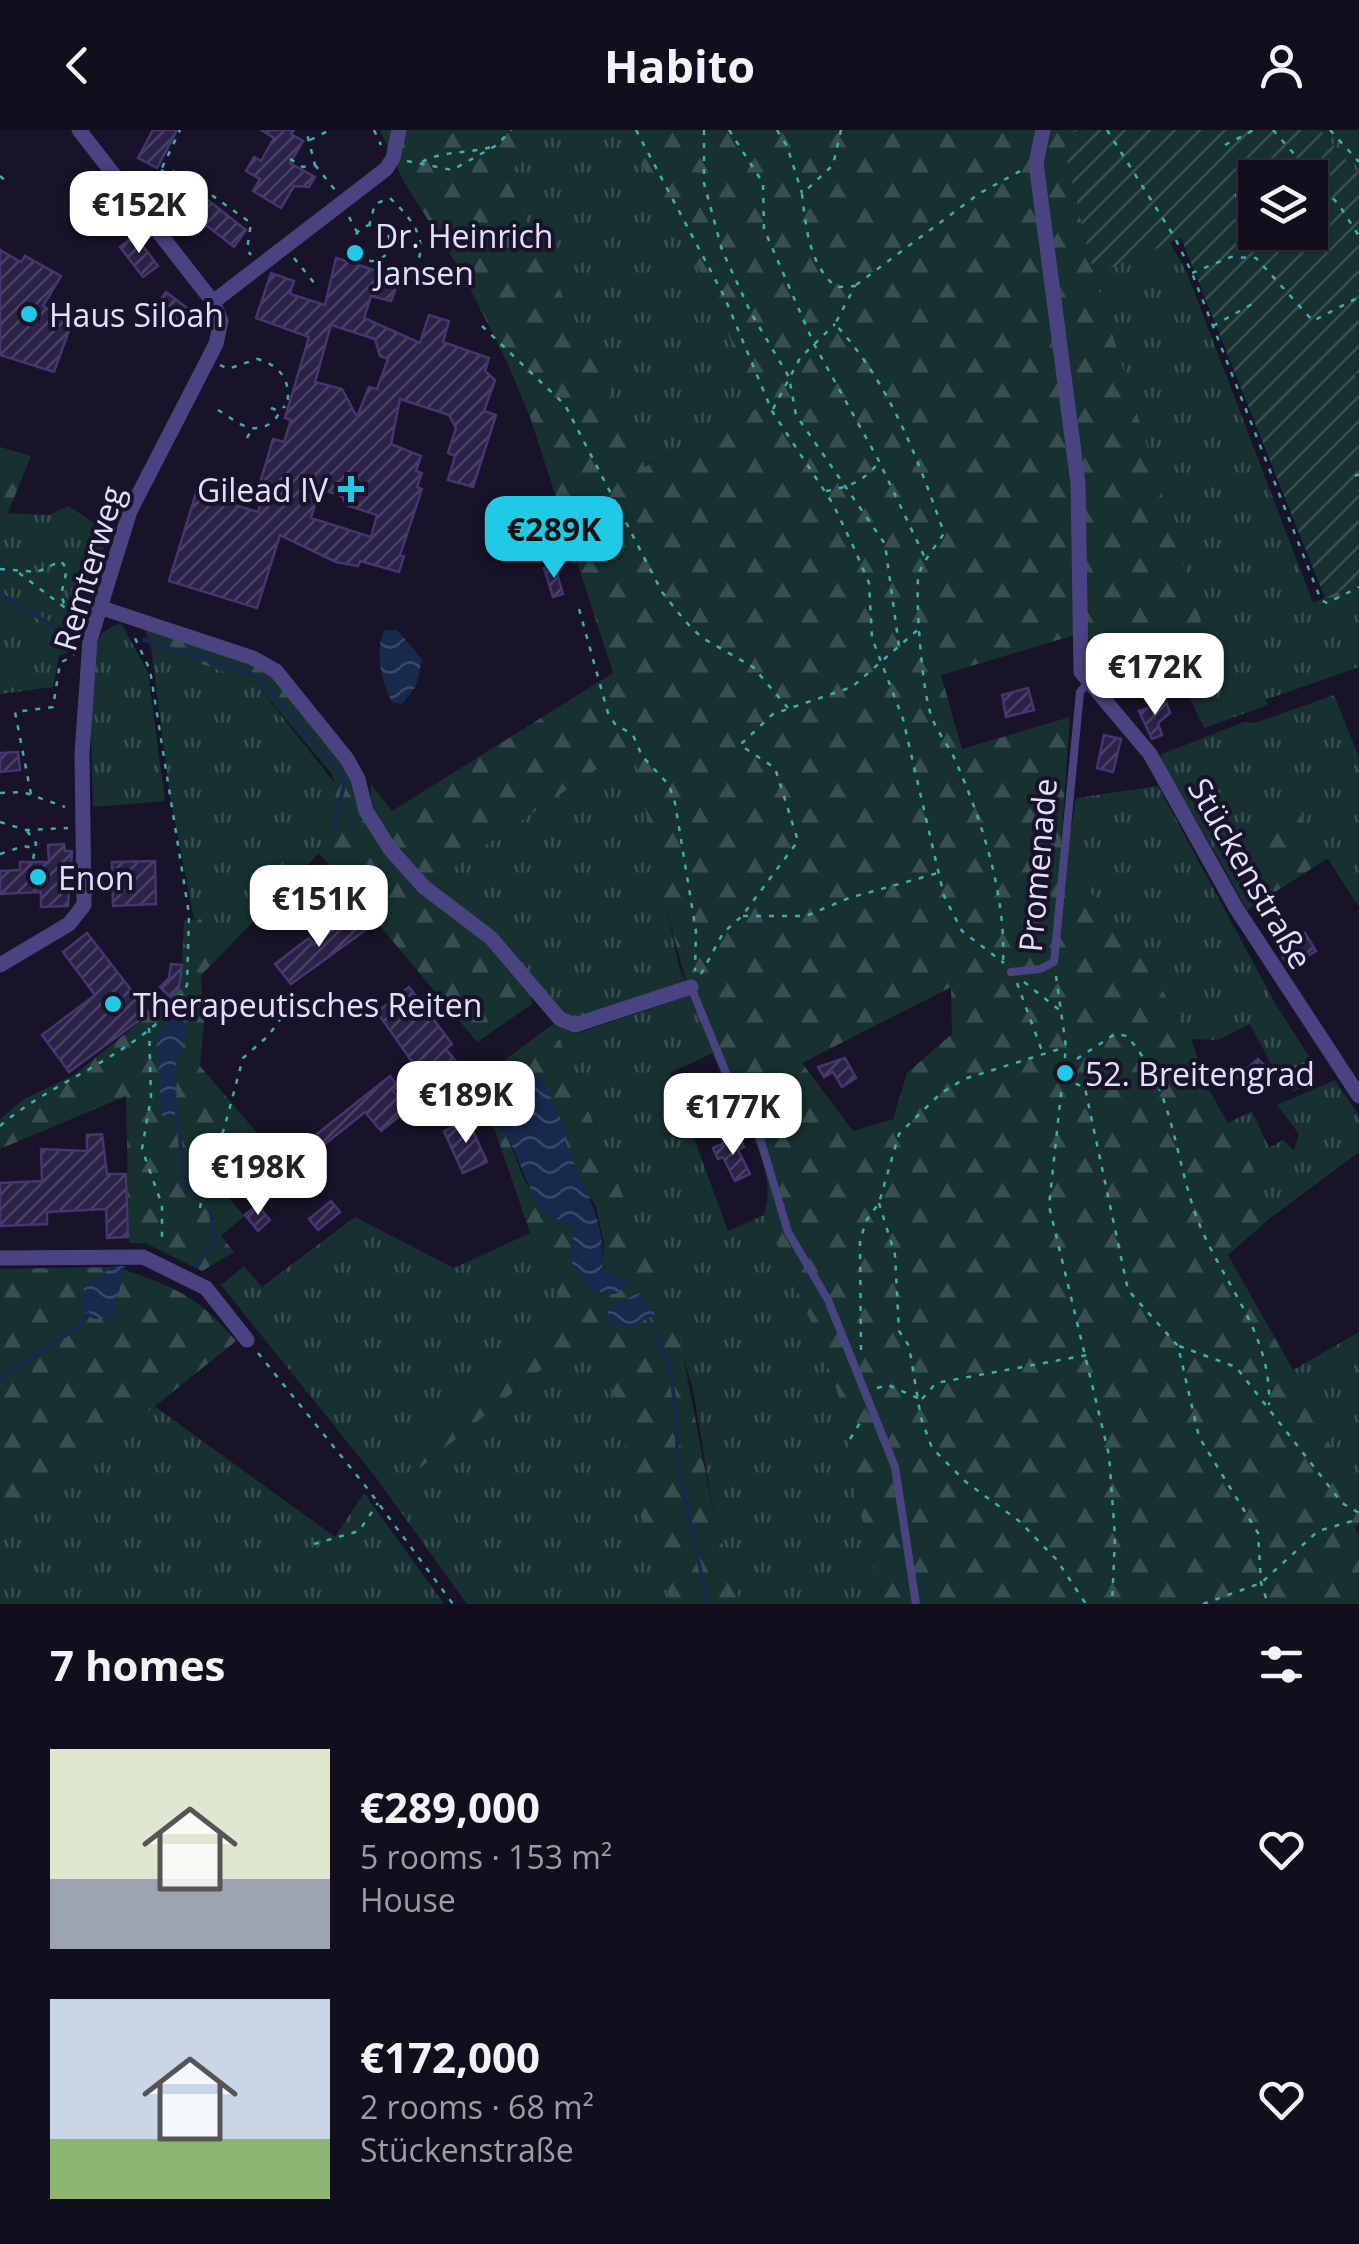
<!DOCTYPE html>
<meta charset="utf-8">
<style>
body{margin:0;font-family:"Open Sans",sans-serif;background:#1b1727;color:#f1f3f6;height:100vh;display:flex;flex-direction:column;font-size:38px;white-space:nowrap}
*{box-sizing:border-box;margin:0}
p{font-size:32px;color:#9c9ca4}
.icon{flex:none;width:55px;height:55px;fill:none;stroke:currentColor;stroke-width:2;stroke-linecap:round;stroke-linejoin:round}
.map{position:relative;height:1474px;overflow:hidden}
.panel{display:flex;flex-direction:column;background:#120e1e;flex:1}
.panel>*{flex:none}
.buttons{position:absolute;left:1238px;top:30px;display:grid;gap:20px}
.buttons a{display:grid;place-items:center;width:90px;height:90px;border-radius:0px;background:#120e1e;box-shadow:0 2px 8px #0004,0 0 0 2px #312e3c;font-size:50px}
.price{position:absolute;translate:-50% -85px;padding:0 22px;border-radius:20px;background:#fff;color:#222;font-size:32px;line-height:65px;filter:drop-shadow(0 2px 5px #0008)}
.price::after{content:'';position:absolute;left:50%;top:60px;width:30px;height:22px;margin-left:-15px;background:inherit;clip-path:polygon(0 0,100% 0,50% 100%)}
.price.on{background:#20c9e5;color:#111}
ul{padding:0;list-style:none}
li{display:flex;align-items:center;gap:30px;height:250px;padding:0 50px}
li span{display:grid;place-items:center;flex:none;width:280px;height:200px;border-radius:0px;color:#555}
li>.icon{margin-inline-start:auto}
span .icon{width:120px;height:120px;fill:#fffc;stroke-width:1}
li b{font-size:42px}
h2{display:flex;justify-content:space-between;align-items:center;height:120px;padding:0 50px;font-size:42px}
header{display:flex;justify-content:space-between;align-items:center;height:130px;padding:0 50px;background:#120e1e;font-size:45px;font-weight:700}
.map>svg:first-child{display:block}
.grass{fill:url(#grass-tufts)}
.forest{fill:url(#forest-firs);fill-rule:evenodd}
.garden{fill:url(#garden-furrows);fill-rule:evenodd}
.water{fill:url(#water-waves)}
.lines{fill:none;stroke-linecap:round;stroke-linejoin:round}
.stream{stroke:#172a4d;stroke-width:4}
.building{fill:url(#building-hatch);stroke:#443670;stroke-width:2.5;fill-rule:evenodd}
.path{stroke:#3faeac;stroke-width:2.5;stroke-dasharray:5 8;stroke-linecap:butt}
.lane{stroke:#494481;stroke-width:8}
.street{stroke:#494481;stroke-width:15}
.poi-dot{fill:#20c9e5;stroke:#181328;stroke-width:4}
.labels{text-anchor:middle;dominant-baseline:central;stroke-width:8;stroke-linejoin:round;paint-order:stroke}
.poi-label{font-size:32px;fill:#e3defb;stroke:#181328;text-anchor:start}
.street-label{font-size:32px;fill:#e3defb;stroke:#181328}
</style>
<header><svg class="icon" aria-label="back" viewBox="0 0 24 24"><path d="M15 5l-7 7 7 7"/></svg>Habito<svg class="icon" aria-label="person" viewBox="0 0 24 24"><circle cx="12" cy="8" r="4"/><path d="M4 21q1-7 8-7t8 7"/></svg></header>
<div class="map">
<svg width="1359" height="1474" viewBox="0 0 1359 1474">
<defs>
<pattern id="grass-tufts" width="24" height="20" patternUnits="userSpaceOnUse" patternTransform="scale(2.5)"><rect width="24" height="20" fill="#173131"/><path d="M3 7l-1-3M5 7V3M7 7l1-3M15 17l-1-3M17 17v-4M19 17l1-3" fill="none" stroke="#394e50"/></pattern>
<pattern id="forest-firs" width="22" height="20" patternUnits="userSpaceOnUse" patternTransform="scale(2.5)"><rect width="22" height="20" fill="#173131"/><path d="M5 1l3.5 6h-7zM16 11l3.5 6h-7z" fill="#394e50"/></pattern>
<pattern id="garden-furrows" width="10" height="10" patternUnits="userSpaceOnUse" patternTransform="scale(2.5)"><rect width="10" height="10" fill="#173131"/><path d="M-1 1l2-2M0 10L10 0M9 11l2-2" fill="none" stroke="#394e50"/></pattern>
<pattern id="water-waves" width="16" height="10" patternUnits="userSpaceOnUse" patternTransform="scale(2.5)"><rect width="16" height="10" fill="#172a4d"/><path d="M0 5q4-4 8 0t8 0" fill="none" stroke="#394868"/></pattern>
<pattern id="building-hatch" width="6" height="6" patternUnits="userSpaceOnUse" patternTransform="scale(2.5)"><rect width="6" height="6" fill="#2b2247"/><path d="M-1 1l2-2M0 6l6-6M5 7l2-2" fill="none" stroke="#4a4262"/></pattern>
</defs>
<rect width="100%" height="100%" fill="#181328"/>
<!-- grass -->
<g class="grass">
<polygon points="544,0 623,0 708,156 758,278 643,337 506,48"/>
<polygon points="1320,0 1359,0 1359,44"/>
<polygon points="1169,111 1187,143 1320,491 1359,480 1359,537 1265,570 1268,575 1204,598 1178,543 1212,530 1094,145"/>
<polygon points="69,376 108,403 73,521 59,526 53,557 0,564 0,383 49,385"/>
<path d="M121,493L148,542L165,671L93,677C93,645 85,526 101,505C106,499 115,495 121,493Z"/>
<polygon points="151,517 255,552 337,656 332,690 319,723 218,828 201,789 194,789 170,666"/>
<polygon points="1334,565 1359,628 1359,777 1298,683 1216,724 1160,629 1162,624 1244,592 1255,593"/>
<polygon points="632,614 679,837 687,855 575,891 561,886 430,753"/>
<polygon points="1158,656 1276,875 1313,933 1301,941 1307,954 1293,962 1273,938 1250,894 1218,910 1191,909 1143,828 1121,812 1067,724 1076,668"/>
<path d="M691,865L715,922L670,943L728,1101L764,1085C787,1139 861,1288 849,1340L885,1474H740L713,1380L693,1259L669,1180L553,894L575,904Z"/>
<polygon points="1335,950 1359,986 1359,1022 1269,1089 1252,1036 1228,993 1252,981 1269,1018 1283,1010 1294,1020 1299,1004 1277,975"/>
<path d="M355,1087L454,1138L530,1103L566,1184L421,1337L558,1226C571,1222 583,1219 594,1230C624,1257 623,1325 633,1363C643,1401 667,1434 669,1474H467L377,1349L221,1155L244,1136L262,1157Z"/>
<polygon points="1359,1202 1359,1373 1293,1240"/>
<polygon points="153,1275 335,1407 364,1363 444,1474 0,1474 0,1371 23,1382"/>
</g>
<!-- forest -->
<g class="forest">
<path d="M380,0H544L506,48L644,337L758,278L708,156L623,0H1075L1064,18L1094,145L1213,530L1111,567L1090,536L1085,502L941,545L962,619L1070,587L1061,714L1121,812L1143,827L1191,909L1209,960L1252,1036L1269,1089L1228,1125L1293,1240L1359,1373V1394L1355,1397L1359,1407V1474H885L849,1340C861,1288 787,1139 764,1085C778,1043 748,998 730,963C676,853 657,733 632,615L430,753C407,725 366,693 371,654L392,681L613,543L530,287L508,234L464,146L404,52ZM951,857L952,904L907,943L893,989L853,1001L802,933Z"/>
<polygon points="0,317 31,326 7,385 0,383"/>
<polygon points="1359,452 1359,480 1320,491 1313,473"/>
<path d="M144,498L253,533L273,546L345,630L364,687L489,810L530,857L532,874L477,912L319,723C326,696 344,671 331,643L255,552L151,517Z"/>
<polygon points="1298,683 1328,728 1247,780 1216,724"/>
<polygon points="201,789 218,828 201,845 204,894 200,936 257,1003 264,1034 223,1061 244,1086 221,1106 234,1122 202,1141 145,1113 129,1113 126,966 0,1019 0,989 24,969 74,945 181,859 184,790"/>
<path d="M553,894L679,1204L713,1381L740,1474H669C667,1434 643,1401 633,1363C623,1325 624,1256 594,1230C583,1219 571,1223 558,1226L420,1338L408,1321L566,1184L530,1103L478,950ZM541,946L579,1052L596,1076L604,1114L602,1137L613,1147L631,1152L614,1164L590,1159L572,1135L573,1096L545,1084L524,1049L505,1002L508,948Z"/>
<path d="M116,1137C171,1156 197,1164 236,1211L23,1382L0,1371V1139Z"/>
</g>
<!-- garden -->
<path class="garden" d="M1075,0H1320L1359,44V452L1325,468L1181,108L1094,145L1064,18ZM1255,48H1310V102H1255Z"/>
<!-- water -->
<g class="water">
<path d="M385,500H397L422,529L416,556L402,574L392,572C381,552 374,519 385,500Z"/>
<polygon points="184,874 187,904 176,933 177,987 162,986 156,905"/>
<path d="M541,946L568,1004L565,1010C580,1055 607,1088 602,1137L613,1146L632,1152L615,1164L590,1160L572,1135L573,1096L545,1084L537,1075L513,1018L493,988L487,956L491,948Z"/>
<polygon points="113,1136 125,1136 113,1188 93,1189 81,1180 84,1158"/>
<polygon points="639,1163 655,1184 633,1197 610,1196 607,1178"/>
</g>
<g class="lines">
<!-- stream -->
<g class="stream">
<polyline points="1357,245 1359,248"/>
<polyline points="0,464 61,501"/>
<polyline points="144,510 257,546 337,639 344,655 334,697"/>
<polyline points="177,983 185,1057 196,1061"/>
<polyline points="195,1136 215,1109 210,1079"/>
<path d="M648,1190C674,1232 678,1281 677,1330"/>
<polyline points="0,1248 72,1201 88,1184"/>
<polyline points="678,1338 708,1474"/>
</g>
</g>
<!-- building -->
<g class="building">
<polygon points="153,0 177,0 157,38 138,28"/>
<polygon points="261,0 294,0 291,4 303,11 290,33 315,47 309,57 294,56 281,78 253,61 260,49 246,41 254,27 261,31 274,8"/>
<polygon points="176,45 246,100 234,117 165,63"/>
<polygon points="94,52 118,83 102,94 79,64"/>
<polygon points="135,105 158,136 143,147 120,117"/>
<polygon points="0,120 21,132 25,126 61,146 43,176 72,192 54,242 0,225"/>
<path d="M336,128L400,148L391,171L371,166L364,188L420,213L429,185L449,191L443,212L489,228L485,241L495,250L484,281L496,285L473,357L448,350L455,326L448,323L456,298L449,285L400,269L391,314L421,326L416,341L422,343L417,357L422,359L400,425L404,426L399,442L360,431L358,436L336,432L280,405L257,478L169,451L196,363L258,382L266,355L260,353L273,309L284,312L291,290L285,288L309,207L256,188L271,143L294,151L290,164L325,175ZM331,195L375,209L380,226L388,229L377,259L369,257L357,287L342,259L315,252ZM320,359L342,366L346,375L377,385L371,407L311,388Z"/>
<polygon points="166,162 199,187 191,197 156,176"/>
<polygon points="554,434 563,464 553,467 544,438"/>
<polygon points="1028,558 1034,580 1006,587 1002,565"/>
<polygon points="1166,572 1170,583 1158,593 1162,605 1152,609 1139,581"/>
<polygon points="1104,605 1121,609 1113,642 1097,638"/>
<polygon points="18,622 20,640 0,642 0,623"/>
<polygon points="64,714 65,721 72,721 68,776 41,777 41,762 0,764 0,741 20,740 20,732 49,732 48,715"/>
<polygon points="155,731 156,774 113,776 112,732"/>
<polygon points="356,784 367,799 291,854 275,834 309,808 314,814"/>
<polygon points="87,803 149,883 69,942 42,905 95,865 63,822"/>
<polygon points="1305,803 1316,821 1289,837 1278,820"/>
<polygon points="171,834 182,835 179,859 170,867 160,857 169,848"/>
<polygon points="409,857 452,914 446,919 463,940 438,960 418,940 377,882"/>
<polygon points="845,928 856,948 842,957 833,942 824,947 818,937"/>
<polygon points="1258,929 1269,940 1262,946 1268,953 1253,966 1237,947"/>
<polygon points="390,946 398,956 393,961 408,979 381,1001 365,982 320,1018 312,1008"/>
<polygon points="468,990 487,1032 463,1043 444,1001"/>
<polygon points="102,1004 107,1044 126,1044 128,1107 107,1108 106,1079 47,1082 47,1094 0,1096 0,1053 42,1051 41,1019 87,1021 87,1005"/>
<polygon points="738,1006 744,1017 738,1020 750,1044 735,1051 723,1027 718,1029 713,1018"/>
<polygon points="331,1071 340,1082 318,1100 309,1089"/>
<polygon points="257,1075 270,1090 258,1101 245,1085"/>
</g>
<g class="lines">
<!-- path -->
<g class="path">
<polyline points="374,0 381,15"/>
<polyline points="636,0 724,166 772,281 833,374 854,418 869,453 872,508 903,589 944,766 962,801 1004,833"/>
<polyline points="704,0 704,53 722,120 751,183 789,247 796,285 885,414 899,516"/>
<polyline points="729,0 763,53 764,99 814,214 879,331 926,430"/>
<polyline points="777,0 787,16 802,63"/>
<path d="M841,0L833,35L802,64C806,98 809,134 836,157L855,156L835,194C891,255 917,327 944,403C937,415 919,435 918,449C916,477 922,559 931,585C937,603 949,615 956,632C982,691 1006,765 1003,831"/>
<polyline points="1107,0 1175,108 1192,143 1321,470 1327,473 1359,457"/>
<polyline points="1273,0 1339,75 1359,106"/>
<polyline points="1330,0 1359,32"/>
<polyline points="310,10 330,0"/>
<polyline points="1225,15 1254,0"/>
<polyline points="290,29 303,37 315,35 306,0"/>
<polyline points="407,31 452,40 497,15 511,0"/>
<path d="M422,32C444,20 467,24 491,17"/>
<polyline points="315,35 335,60"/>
<polyline points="161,40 171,46 175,39 251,93 247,120 251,125"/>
<polyline points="0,46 7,52"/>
<polyline points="1263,48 1293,24"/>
<polyline points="144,56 161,40 180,0"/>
<polyline points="1235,66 1255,52"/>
<polyline points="349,87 357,102"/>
<circle cx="372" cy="113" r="18"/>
<path d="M369,96L375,74L390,68C413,90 433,114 411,143L445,150L454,144"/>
<polyline points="294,128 315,154"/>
<polyline points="1192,143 1231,127 1256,128 1313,191 1359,167"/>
<polyline points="856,155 980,63 1022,40"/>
<polyline points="482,196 565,275 662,462 685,491 701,507 753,537 788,578"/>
<polyline points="1213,196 1254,173"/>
<path d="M220,235L228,239L257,229C281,235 293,253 286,278"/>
<polyline points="271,278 282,282"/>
<polyline points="773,279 800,228 835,194"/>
<path d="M218,280C234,289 250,307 271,293C278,288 280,279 285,276"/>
<polyline points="247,308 252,299"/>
<polyline points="1355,346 1359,344"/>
<path d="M826,361C850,357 864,351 879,332"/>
<polyline points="0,439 37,442 61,431 67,439 61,465 64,473 74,478 86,463"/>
<polyline points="19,443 80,489"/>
<polyline points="579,479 608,583 615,594 633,605 642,626 669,655 675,673 696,801 695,841"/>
<polyline points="0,663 23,662 65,677"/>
<polyline points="31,664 15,582 53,577 60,533 74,525"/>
<polyline points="0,692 26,700 68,698"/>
<polyline points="27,701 36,713 33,730"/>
<polyline points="0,724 24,716 37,719"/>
<polyline points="743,786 806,786 849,768 938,743"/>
<polyline points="701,844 723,803 742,786 798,711 775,638 740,615 773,584 852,557 921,497"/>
<polyline points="1056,846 1066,917 1049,1076 1109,1325 1115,1407 1112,1474"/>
<polyline points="1024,852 1062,882"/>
<polyline points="1017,853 1042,921"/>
<polyline points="149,898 151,967 142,1019 162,1075 162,1107"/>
<path d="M1066,936L1115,904L1127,906C1172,958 1173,1015 1193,1077C1216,1148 1272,1197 1269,1275"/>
<polyline points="1064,948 1085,958 1128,1160 1178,1216 1199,1307 1258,1403 1261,1453 1268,1474"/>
<path d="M0,996C50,951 158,917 187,855L189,784L150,540L133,504"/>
<polyline points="879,1073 895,1125 899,1201 909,1216 921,1288 932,1318 966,1352 1019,1391 1056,1429 1086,1474"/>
<polyline points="200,1078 208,1035 224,999 243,928 268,906 297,867"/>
<polyline points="1179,1216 1236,1237 1342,1373 1359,1383"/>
<polyline points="861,1220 860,1111 866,1091 879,1073 899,1004 940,964 964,949 1066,917"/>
<polyline points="258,1223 367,1358 453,1474"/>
<polyline points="877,1258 888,1255 920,1269"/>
<polyline points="922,1269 936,1253 1087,1225"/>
<polyline points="850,1309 863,1288"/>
<polyline points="314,1414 359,1401 378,1373"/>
<polyline points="1203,1474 1261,1453 1318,1401 1359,1389"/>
</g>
<!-- lane -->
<g class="lane">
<polyline points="1011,842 1040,839 1054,832 1080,562 1088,552"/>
<polyline points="691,857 733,960 760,1008 788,1102 828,1170 895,1337 916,1474"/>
</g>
<!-- street -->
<g class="street">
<polyline points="1043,0 1036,33 1078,353 1081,542 1150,624 1236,778 1359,966"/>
<polyline points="213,172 386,39 393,28 399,0"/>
<polyline points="99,477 253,528 276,541 347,629 358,649 366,681 390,719 424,757 491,808 560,889 575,895 691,857"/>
<polyline points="0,835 69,794 84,775 82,624 90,510 130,381 216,214 221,191 213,172 79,0"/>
<polyline points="0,1128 143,1127 206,1158 247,1210"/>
</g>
</g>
<!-- markers -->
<g class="poi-dot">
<circle cx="355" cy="123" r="10"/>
<circle cx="29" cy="184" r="10"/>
<path d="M346 344h10v10h10v10h-10v10h-10v-10h-10v-10h10z"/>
<circle cx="38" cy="747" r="10"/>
<circle cx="113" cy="874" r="10"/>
<circle cx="1065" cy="943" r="10"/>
</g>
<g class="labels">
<!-- poi labels -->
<g class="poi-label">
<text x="375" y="105">Dr. Heinrich<tspan x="375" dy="37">Jansen</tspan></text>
<text x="49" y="184">Haus Siloah</text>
<text x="328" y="359" text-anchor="end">Gilead IV</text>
<text x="58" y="747">Enon</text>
<text x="133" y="874">Therapeutisches Reiten</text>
<text x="1085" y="943">52. Breitengrad</text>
</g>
<!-- street labels -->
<g class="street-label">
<text transform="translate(88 438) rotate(-73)">Remterweg</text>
<text transform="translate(1037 735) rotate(-85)">Promenade</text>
<text transform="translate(1251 743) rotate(60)">Stückenstraße</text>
</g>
</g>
</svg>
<div class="buttons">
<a><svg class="icon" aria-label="layers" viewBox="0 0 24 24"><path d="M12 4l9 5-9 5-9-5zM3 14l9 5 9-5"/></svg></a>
</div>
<b class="price" style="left:139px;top:126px">€152K</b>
<b class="price on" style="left:554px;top:451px">€289K</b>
<b class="price" style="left:1155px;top:588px">€172K</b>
<b class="price" style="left:319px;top:820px">€151K</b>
<b class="price" style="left:466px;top:1016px">€189K</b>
<b class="price" style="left:733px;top:1028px">€177K</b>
<b class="price" style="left:258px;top:1088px">€198K</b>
</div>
<section class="panel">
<h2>7 homes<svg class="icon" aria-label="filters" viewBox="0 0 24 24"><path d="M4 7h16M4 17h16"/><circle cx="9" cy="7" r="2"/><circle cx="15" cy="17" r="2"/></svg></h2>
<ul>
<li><span style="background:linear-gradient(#dfe7d0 65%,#9aa5b1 0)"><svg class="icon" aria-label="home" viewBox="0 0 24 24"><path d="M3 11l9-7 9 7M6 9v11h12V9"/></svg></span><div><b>€289,000</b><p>5 rooms · 153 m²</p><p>House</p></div><svg class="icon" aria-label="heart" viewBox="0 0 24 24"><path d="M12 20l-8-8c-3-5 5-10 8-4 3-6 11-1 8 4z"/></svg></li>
<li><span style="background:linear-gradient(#c9d6e8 70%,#8fb573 0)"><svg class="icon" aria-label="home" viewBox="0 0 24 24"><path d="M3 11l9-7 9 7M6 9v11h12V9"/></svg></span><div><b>€172,000</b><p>2 rooms · 68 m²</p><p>Stückenstraße</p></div><svg class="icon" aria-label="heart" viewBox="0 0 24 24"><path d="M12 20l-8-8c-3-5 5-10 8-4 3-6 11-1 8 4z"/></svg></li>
</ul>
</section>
